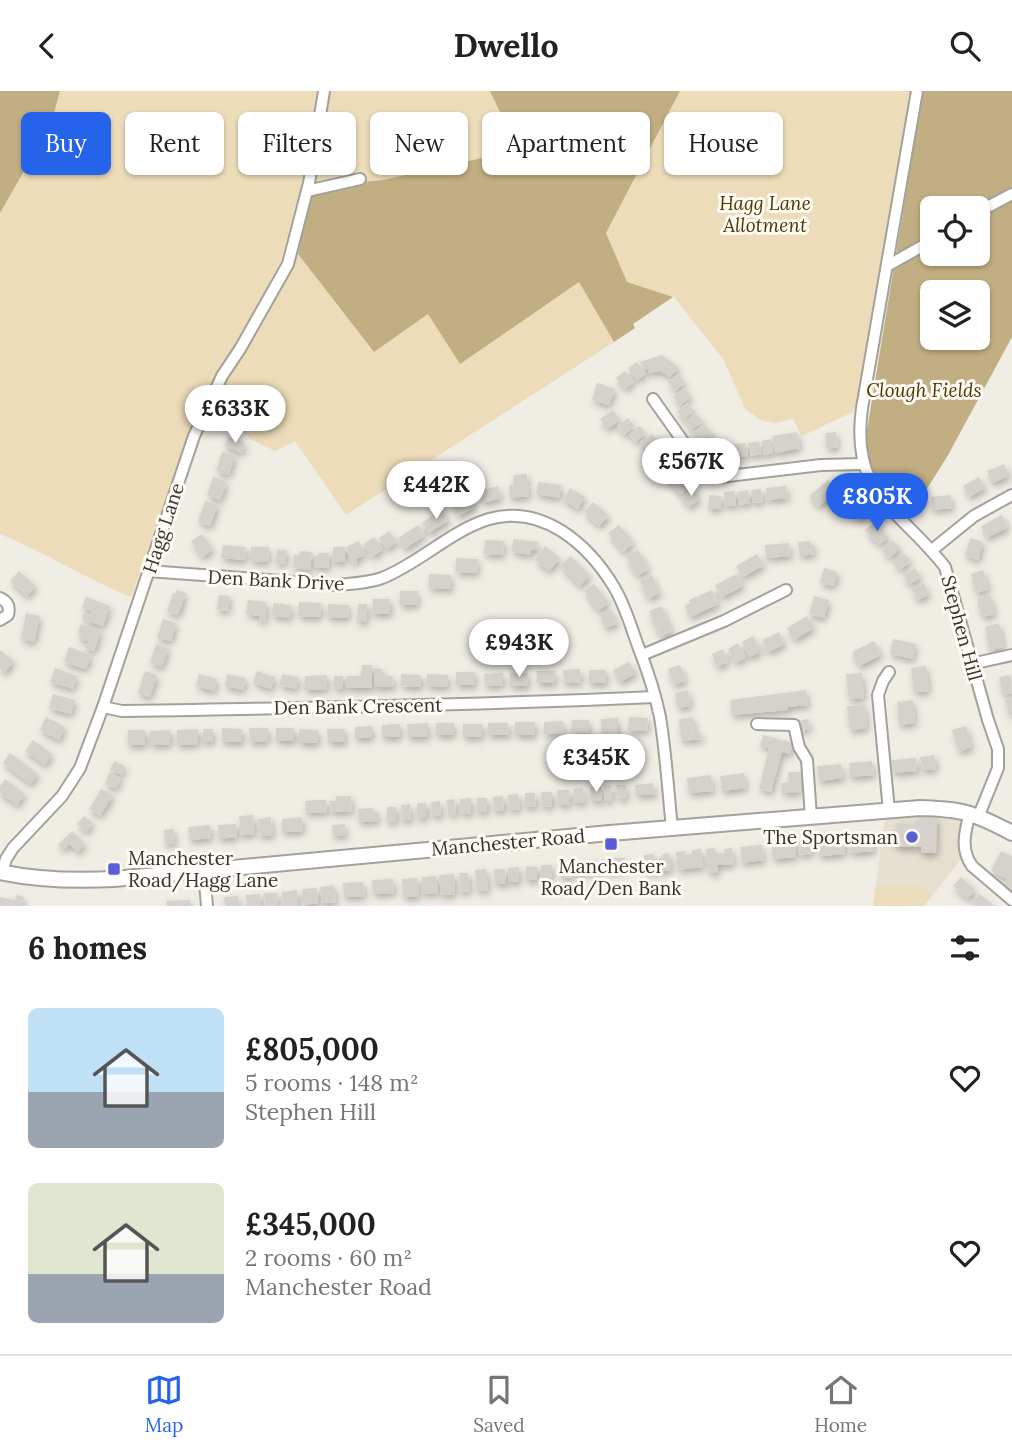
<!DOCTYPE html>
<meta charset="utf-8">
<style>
body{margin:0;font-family:Lora,serif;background:#f2f2f2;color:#222;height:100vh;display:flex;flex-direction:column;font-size:26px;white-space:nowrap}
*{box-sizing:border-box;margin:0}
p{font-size:23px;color:#767676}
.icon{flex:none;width:38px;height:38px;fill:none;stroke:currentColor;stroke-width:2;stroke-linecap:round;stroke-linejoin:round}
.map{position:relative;height:815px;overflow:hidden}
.panel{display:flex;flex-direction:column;background:#fff;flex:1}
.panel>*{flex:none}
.top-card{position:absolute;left:21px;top:21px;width:971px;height:63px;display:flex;gap:14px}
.buttons{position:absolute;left:920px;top:105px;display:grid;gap:14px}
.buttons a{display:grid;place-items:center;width:70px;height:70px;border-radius:10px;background:#fff;box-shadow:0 2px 5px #0004;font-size:35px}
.price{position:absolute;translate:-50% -60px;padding:0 16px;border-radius:24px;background:#fff;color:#222;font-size:23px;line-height:46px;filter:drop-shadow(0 2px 4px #0008)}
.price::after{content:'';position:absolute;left:50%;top:42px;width:21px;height:16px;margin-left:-10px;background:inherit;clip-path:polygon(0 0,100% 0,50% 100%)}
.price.active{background:#2563eb;color:#fff}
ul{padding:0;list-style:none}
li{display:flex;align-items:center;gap:21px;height:175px;padding:0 28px}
li span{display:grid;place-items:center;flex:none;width:196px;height:140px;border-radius:10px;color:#555}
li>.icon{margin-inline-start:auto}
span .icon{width:84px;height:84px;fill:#fffc;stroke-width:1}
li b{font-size:30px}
h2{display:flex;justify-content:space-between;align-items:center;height:84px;padding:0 28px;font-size:30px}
.chip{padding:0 24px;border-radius:10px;background:#fff;box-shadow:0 2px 5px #0004;font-size:24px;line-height:63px}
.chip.active{background:#2563eb;color:#fff}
header{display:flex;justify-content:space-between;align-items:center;height:91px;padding:0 28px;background:#fff;font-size:32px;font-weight:700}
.menu{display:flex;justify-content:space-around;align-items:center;height:98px;border-top:2px solid #e0e0e0;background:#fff;font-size:19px;color:#767676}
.menu a{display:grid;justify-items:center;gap:4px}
.menu .active{color:#2563eb}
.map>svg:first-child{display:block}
.built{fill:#e6e0d1}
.green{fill:#ecdcb9}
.forest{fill:#c1ae82;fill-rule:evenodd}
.building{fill:#d5d2cb;filter:url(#shadow)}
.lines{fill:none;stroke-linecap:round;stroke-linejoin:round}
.minor-casing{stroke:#a4a19a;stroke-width:14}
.major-casing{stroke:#a4a19a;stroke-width:18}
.minor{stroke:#fff;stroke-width:10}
.major{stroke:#fff;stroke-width:14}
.poi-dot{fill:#585fd6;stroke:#fdfaf3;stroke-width:2.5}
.labels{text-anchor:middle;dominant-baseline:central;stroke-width:6;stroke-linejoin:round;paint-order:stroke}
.park-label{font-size:19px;font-style:italic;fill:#4c3800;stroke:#fdfaf3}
.street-label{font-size:19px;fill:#33322f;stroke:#fdfaf3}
.poi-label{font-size:19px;fill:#33322f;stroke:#fdfaf3;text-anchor:end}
</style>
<header><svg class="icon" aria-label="back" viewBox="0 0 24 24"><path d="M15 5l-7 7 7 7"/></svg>Dwello<svg class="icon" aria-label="search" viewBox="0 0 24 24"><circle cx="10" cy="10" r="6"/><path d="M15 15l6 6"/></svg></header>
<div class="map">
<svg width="1012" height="815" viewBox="0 0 1012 815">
<defs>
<filter id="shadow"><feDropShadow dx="2" dy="4" stdDeviation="3.5" flood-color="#0004"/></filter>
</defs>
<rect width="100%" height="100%" fill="#f0ede5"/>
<!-- built -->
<polygon class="built" points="886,720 970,721 965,763 924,815 873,815"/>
<!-- green -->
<g class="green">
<path d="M60,0H317L301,95L281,170L236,255L205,303L131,506C86,488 45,461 0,443V122L51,33Z"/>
<polygon points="329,0 490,0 518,59 383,89 312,95"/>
<polygon points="680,0 910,0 855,320 802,345 793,328 776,332 763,330 746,319 723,268 674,206 627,192 606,142"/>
<polygon points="298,163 374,261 428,222 460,272 579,191 614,251 346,424 295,350 275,360 250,348 213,312"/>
<polygon points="876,795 920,795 932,804 924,815 873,815"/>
</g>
<!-- forest -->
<g class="forest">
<polygon points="0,0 60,0 51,33 0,122"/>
<polygon points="490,0 680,0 606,142 627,191 673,206 633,233 635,237 614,251 579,191 460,273 428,223 374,261 298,163 312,95 383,89 518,59"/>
<path d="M923,0H1012V246L947,366L909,426C885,399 872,388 865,351ZM933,117H978V163H933ZM933,201H978V247H933Z"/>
</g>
<!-- building -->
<g class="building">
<polygon points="662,264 679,277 670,286 660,280 649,282 648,277 645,279 640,271"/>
<polygon points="637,271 646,283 637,289 628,277"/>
<polygon points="625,280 634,291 625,298 616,287"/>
<polygon points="678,283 685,292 675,300 668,291"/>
<polygon points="597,292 615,298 609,314 592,309"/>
<polygon points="684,297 691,306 680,314 673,306"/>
<polygon points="687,312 694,320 684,329 677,321"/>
<polygon points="613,319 620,329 607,338 600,328"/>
<polygon points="696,322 703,331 691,339 685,330"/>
<polygon points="628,327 635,336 624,344 617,335"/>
<polygon points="704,333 712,342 701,351 693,341"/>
<polygon points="640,335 646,343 635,351 629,343"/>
<polygon points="797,341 800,357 775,362 772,345"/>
<polygon points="836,341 838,356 827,358 825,342"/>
<polygon points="652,343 658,351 646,360 640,351"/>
<polygon points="710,344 721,350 714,362 704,356"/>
<polygon points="228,346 245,352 242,362 224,355"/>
<polygon points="771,348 773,362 764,364 761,350"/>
<polygon points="759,350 762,363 751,365 748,352"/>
<polygon points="721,352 733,352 732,365 721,365"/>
<polygon points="746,352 748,365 737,366 735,353"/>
<polygon points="660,354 667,363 656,372 649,363"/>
<polygon points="222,361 235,365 229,384 216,380"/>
<polygon points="668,365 675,374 662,384 655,375"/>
<polygon points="1004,373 1009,385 992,392 987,380"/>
<polygon points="677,375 684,385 671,394 665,385"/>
<polygon points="527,383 529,405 510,407 509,394 514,394 513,384"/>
<polygon points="213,386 227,391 220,409 207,404"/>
<polygon points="684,386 692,395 680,404 672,395"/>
<polygon points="979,386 985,397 969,406 963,395"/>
<polygon points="828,389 837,400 818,416 809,405"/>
<polygon points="538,391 561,394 559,407 536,403"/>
<polygon points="498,395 501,407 483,412 479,400"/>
<polygon points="786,395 788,407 767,409 766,397"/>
<polygon points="570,397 585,406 578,418 563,409"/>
<polygon points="692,397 700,408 689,416 681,406"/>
<polygon points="761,398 763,411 753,412 751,399"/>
<polygon points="748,399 750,412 739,414 737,401"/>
<polygon points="735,400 736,414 725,415 724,401"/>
<polygon points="851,401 869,420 859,430 841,410"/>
<polygon points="469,404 475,416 458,425 452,412"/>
<polygon points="709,404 721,405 720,418 708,418"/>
<polygon points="951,404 952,417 932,419 931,406"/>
<polygon points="205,410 218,414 210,435 198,431"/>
<polygon points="593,411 609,425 599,435 584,421"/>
<polygon points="442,418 449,429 429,442 422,432"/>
<polygon points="1002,424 1008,436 987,447 981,435"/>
<polygon points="875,431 888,446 879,454 865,439"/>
<polygon points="418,434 425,444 405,458 398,447"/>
<polygon points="619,434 634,452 623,461 608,442"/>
<polygon points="389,440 397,451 387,458 379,447"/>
<polygon points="202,443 213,459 202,466 191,450"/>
<polygon points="374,446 383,458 372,466 364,453"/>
<polygon points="970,447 983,451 978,469 965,465"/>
<polygon points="513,448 538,451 537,459 531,459 531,464 512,461"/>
<polygon points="485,449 504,450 503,464 484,463"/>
<polygon points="892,449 900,457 890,467 882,459"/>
<polygon points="359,450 365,464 356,468 357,472 353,473 346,456"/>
<polygon points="810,450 810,454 814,454 814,463 800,465 798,451"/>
<polygon points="789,452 791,465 766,467 765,454"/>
<polygon points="223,454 246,456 245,469 221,467"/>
<polygon points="545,455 560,467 549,480 535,469"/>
<polygon points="251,456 269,456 268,471 251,470"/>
<polygon points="333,456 345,456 345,471 332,470"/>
<polygon points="277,458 287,459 285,473 276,472"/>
<polygon points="638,459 649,478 637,485 626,465"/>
<polygon points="300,460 312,461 310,479 293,477 294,463 299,464"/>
<polygon points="318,462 329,462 328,477 314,476 314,464 318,465"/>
<polygon points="903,462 911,470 900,479 893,472"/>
<polygon points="757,463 764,474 743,486 736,475"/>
<polygon points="571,465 590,485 579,495 560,474"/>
<polygon points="456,467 478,468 477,482 456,481"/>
<polygon points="824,477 838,481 834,495 820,492"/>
<polygon points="915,477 921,486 909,494 903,484"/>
<polygon points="983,479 989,498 976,502 971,483"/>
<polygon points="19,480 36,495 27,505 10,490"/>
<polygon points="429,483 451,484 451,498 429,497"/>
<polygon points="737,483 743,495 722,506 715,494"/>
<polygon points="652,484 660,502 648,508 640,490"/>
<polygon points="924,492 929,504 917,509 912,498"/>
<polygon points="594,493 609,512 598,520 584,500"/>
<polygon points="177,499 186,502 178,524 167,521 173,502 175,503"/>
<polygon points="712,499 719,513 690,526 685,515 690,512 689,509"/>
<polygon points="400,500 418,500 417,514 400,514"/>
<polygon points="219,504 230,505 228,520 217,519"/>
<polygon points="990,504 995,523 982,526 977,507"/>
<polygon points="814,505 829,509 824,527 809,523"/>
<polygon points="86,506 110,515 103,535 82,528 83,522 90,525 92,520 82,517"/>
<polygon points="373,508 390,508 390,523 372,523"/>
<polygon points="248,509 266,511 265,531 259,530 259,525 246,523"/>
<polygon points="299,511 321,512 320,526 298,525"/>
<polygon points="273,512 291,514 290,527 272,525"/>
<polygon points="328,513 349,514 348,527 327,526"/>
<polygon points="358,513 367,513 366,531 357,531"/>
<polygon points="662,515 672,540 660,546 649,520"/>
<polygon points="612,519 617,533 605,537 600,523"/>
<polygon points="26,522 40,525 34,551 21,548"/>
<polygon points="807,525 814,537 794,549 787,537"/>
<polygon points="163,528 176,532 171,550 157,547"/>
<polygon points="999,532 1004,556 990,559 985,536"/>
<polygon points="81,533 101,540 94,560 85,557 88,550 79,548 81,543 78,542"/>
<polygon points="779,541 785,553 768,561 762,549"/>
<polygon points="753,545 761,561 749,566 742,551"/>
<polygon points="893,548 916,553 913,568 890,563"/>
<polygon points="874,550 881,564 859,575 852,561"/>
<polygon points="738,552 746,566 736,572 728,558"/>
<polygon points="156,553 168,557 162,576 150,572"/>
<polygon points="69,556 91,564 86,578 64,571"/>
<polygon points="723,558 728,571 717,576 712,563"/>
<polygon points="0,559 14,570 4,582 0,578"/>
<polygon points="629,571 636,582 620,591 613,579"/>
<polygon points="362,574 372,574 372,597 346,597 346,585 361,585"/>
<polygon points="680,574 686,590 674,594 668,578"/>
<polygon points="926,575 929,600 914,601 911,577"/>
<polygon points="55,577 77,585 73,598 50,591"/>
<polygon points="374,577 382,578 382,584 393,585 394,596 374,596"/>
<polygon points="580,578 581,591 564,592 563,579"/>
<rect x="589" y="579" width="17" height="13"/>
<polygon points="145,580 157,584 150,606 138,602"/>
<polygon points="257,580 275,586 271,598 253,592"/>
<rect x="537" y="580" width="18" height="12"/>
<rect x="456" y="581" width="19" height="13"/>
<polygon points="503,582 503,594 485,595 484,583"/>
<rect x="510" y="582" width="18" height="13"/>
<polygon points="862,582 864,607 849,608 846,583"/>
<polygon points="199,583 217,588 214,600 196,595"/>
<polygon points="227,583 246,587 243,599 225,595"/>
<polygon points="282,583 299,586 296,598 279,594"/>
<polygon points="401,583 421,584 421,596 401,595"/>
<polygon points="427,583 448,584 448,596 427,595"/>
<polygon points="327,584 327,598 305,599 305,585"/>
<polygon points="1011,584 1012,602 1003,604 999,586"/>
<rect x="334" y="585" width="9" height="13"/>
<polygon points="688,599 691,615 678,617 675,602"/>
<polygon points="806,599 808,614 788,616 788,619 732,624 730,609"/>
<polygon points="53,603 75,609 71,623 49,617"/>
<polygon points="1012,607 1012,624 1009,625 1005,608"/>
<polygon points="913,609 915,632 899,634 897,611"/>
<polygon points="865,614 867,637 850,639 847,615"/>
<polygon points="46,626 65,636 59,649 40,639"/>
<polygon points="629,626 648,627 647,640 628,639"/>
<polygon points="693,626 695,642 701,641 702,648 682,650 679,628"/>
<polygon points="618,627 618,642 602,643 601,628"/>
<polygon points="808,628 810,638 800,640 798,630"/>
<polygon points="572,629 589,629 589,642 571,641"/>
<polygon points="563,630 564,642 544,643 544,631"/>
<rect x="515" y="631" width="20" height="13"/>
<polygon points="428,632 428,646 408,646 407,633"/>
<rect x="436" y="632" width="18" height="12"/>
<polygon points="488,632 508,632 509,644 488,644"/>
<polygon points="400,633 400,646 382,646 382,634"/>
<rect x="463" y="633" width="19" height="13"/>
<polygon points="372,635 372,647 355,647 355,636"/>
<polygon points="966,635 972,656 959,661 952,639"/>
<polygon points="222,637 242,638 242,651 222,651"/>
<polygon points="249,637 268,637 268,650 250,651"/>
<rect x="276" y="637" width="18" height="13"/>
<polygon points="198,638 198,653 177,654 177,639"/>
<rect x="203" y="638" width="10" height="13"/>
<polygon points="299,638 318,639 318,652 299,652"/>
<polygon points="327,638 345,638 345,651 328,651"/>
<rect x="128" y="639" width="17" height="15"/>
<polygon points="170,639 170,653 150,654 150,640"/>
<polygon points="763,644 793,652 790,663 782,661 771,701 759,698 769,657 760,655"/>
<polygon points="33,649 52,663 45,674 25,660"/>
<polygon points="10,662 38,683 30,693 3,672"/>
<polygon points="935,664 936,678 922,679 920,666"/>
<polygon points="916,667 917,680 893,682 892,669"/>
<polygon points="114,670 125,675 122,684 110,679"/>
<polygon points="872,670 874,684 850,686 849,672"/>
<polygon points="841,673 843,687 819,690 817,675"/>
<polygon points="788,681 801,681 800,701 782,702 781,692 789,691"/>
<polygon points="109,682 121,687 116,697 105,693"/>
<polygon points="744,682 746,697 722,700 720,685"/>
<polygon points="711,684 713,700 689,702 687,687"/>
<polygon points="5,688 25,703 17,714 0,702 0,695"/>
<polygon points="653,692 655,704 636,704 635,694"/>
<polygon points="611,694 612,710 605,710 604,695"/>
<polygon points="616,694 626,694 627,707 618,708"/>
<polygon points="590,696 601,696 602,710 591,710"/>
<polygon points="583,697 585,712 575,712 573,698"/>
<polygon points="101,698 113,704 100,725 89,718"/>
<polygon points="557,699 569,699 570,713 558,714"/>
<polygon points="541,701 552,701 552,715 542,716"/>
<polygon points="525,702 535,702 536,716 525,716"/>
<polygon points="518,703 520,718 509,719 508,704"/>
<polygon points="336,705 351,705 352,720 331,721 330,710 336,710"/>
<polygon points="503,705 504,719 494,720 493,706"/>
<polygon points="471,707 471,722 461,723 460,708"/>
<rect x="477" y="707" width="10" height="14"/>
<polygon points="455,708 456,723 448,724 447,709"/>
<polygon points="316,709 326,709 327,721 306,722 305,710"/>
<polygon points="440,710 441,725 432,725 431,711"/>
<rect x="417" y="712" width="9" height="15"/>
<polygon points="410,713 411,729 402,729 401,714"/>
<rect x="387" y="716" width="9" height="15"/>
<polygon points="373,717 373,721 378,721 378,730 359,731 358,718"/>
<polygon points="253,724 254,743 241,744 239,725"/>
<polygon points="84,725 93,732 86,741 77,733"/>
<polygon points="271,726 273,744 260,745 258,728"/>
<polygon points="302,726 303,740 282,741 282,728"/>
<polygon points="919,726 937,727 936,762 921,762 921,756 901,756 894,754 894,749 887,749 888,742 897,740 897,732 915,734 915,730 919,730"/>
<polygon points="236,733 237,746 219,748 218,734"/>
<polygon points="345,733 346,744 333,745 332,734"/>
<polygon points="210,734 211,747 190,749 188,736"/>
<polygon points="174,738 175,752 165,753 164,739"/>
<polygon points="72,740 85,753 78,761 69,753 63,759 58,754"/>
<polygon points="873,743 874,760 850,762 849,745 856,745 856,750 865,749 864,744"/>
<polygon points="843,745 845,763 819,765 817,747 825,746 826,750"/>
<polygon points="811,749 812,763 800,764 799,750"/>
<polygon points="795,750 796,766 773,768 771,753"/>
<polygon points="762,754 764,769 742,772 740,756"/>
<polygon points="715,757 716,763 725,762 724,758 732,757 734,773 717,774 718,782 709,782 706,758"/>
<polygon points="701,758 703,776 678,779 676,761 685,760 685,764 692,763 692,759"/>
<polygon points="1001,760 1012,765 1012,796 1004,793 1007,788 991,780"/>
<polygon points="669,762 671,779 646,782 644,764 654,763 654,768 663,767 663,763"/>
<polygon points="613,767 625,767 625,779 603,781 602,768"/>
<polygon points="597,769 598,781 575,783 575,770"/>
<polygon points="560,773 571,773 572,787 561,787"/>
<rect x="541" y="774" width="11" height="13"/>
<polygon points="526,775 537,776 537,789 526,789"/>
<polygon points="519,776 519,791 508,791 508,777"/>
<polygon points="486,778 488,799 477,800 475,779"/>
<polygon points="494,778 505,778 506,793 495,793"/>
<polygon points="459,782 468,782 470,800 460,801"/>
<polygon points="454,783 455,803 441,804 439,784"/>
<polygon points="436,785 438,802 423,803 422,786"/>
<polygon points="961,786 975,799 967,808 953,795"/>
<polygon points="417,787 419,805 403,806 402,788"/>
<polygon points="393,788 394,802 373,803 372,789"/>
<polygon points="363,791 365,805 344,806 343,792"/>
<polygon points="334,794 336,811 322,812 320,796"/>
<polygon points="317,797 318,812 304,814 302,798"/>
<polygon points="297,799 298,815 283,815 282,801"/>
<polygon points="264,802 277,802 278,815 265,815"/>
<polygon points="260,803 261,815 247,815 246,804"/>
<polygon points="979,803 995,815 976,815 972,812"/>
<polygon points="16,804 24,806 22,815 0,815 0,806 15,809"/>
<polygon points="238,805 239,815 225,815 224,806"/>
<polygon points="190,809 190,815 167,815 166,810"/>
</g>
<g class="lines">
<!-- minor casing -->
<g class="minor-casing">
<g id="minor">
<path d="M917,0L862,317C850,404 899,417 945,476L988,629L998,658V677L979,724"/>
<polyline points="307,100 360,88"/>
<polyline points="978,121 1012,103"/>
<polyline points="887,175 933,149"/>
<polyline points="653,308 699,373 708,382 720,386 821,374 863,373"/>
<polyline points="932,459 974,425 1012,404"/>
<path d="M148,480L335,494C351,493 367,492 382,487C420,472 450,440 489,428C543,413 588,453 614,496C625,514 631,536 638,555C647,578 655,601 660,626C666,662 668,700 672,737"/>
<path d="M0,507C8,511 10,515 8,524L0,529"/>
<polyline points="642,564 724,530 786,499"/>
<polyline points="971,573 1012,564"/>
<polyline points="889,581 883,590 878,604 889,720"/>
<path d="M103,616L122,620C300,617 477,614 655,606"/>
<polyline points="757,633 794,634 799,656 807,669 811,726"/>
<path d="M970,721C965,741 960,758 972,775L1012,809"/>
<polyline points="204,780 207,815"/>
<polyline points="2,781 6,768 13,757 62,705 80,677 103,616 194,345 222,285 240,258 288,173 309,92 324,0"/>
</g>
</g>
<!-- major casing -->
<g class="major-casing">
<path id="major" d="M0,781C38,789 75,790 114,788L610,742L920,717C963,718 974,722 1012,742"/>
</g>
<!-- minor -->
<use href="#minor" class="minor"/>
<!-- major -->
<use href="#major" class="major"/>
</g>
<!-- markers -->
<g class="poi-dot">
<circle cx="912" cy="746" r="7"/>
<rect x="604" y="746" width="14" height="14" rx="3.5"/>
<rect x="107" y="771" width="14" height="14" rx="3.5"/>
</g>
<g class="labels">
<!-- park labels -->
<g class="park-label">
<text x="765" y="112">Hagg Lane<tspan x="765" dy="22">Allotment</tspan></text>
<text x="924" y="299">Clough Fields</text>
</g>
<!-- street labels -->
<g class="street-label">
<text transform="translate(163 437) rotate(-72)">Hagg Lane</text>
<text transform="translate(276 489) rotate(3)">Den Bank Drive</text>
<text transform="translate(962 537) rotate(75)">Stephen Hill</text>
<text transform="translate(358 615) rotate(-1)">Den Bank Crescent</text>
<text transform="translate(508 751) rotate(-5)">Manchester Road</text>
</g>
<!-- poi labels -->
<g class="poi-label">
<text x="898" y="746">The Sportsman</text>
<text x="128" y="767" text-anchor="start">Manchester<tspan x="128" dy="22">Road/Hagg Lane</tspan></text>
<text x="611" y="775" text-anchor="middle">Manchester<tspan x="611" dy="22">Road/Den Bank</tspan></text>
</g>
</g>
</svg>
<div class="buttons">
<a><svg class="icon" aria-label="locate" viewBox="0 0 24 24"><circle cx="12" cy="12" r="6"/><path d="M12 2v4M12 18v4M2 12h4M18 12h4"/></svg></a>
<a><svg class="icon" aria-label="layers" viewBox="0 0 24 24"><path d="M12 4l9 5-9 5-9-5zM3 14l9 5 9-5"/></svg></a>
</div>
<b class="price" style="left:235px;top:354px">£633K</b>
<b class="price" style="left:691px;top:407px">£567K</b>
<b class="price" style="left:436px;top:430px">£442K</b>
<b class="price active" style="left:877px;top:442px">£805K</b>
<b class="price" style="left:519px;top:588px">£943K</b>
<b class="price" style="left:596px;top:703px">£345K</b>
<div class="top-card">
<a class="chip active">Buy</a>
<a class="chip">Rent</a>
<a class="chip">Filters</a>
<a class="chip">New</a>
<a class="chip">Apartment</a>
<a class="chip">House</a>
</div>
</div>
<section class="panel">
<h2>6 homes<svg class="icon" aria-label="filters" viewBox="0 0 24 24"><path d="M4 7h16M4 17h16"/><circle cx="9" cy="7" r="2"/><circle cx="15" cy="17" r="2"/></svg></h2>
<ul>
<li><span style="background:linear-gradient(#bfe0f5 60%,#9aa5b1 0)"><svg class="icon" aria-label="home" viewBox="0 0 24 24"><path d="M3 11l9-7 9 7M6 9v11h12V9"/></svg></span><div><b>£805,000</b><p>5 rooms · 148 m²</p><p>Stephen Hill</p></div><svg class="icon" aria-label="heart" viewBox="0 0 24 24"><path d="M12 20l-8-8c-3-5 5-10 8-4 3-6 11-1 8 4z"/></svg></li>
<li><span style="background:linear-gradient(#dfe7d0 65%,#9aa5b1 0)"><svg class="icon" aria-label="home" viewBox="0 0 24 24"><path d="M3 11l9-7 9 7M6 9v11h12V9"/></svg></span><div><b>£345,000</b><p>2 rooms · 60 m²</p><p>Manchester Road</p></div><svg class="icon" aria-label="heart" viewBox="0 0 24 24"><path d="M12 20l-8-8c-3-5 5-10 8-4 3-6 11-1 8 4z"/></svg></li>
</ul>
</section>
<nav class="menu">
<a class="active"><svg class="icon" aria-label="map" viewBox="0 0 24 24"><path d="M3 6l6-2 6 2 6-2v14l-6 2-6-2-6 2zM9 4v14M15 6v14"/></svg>Map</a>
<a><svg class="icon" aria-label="saved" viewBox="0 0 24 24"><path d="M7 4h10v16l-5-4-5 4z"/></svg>Saved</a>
<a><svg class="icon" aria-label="home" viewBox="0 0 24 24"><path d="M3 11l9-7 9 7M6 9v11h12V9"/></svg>Home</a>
</nav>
